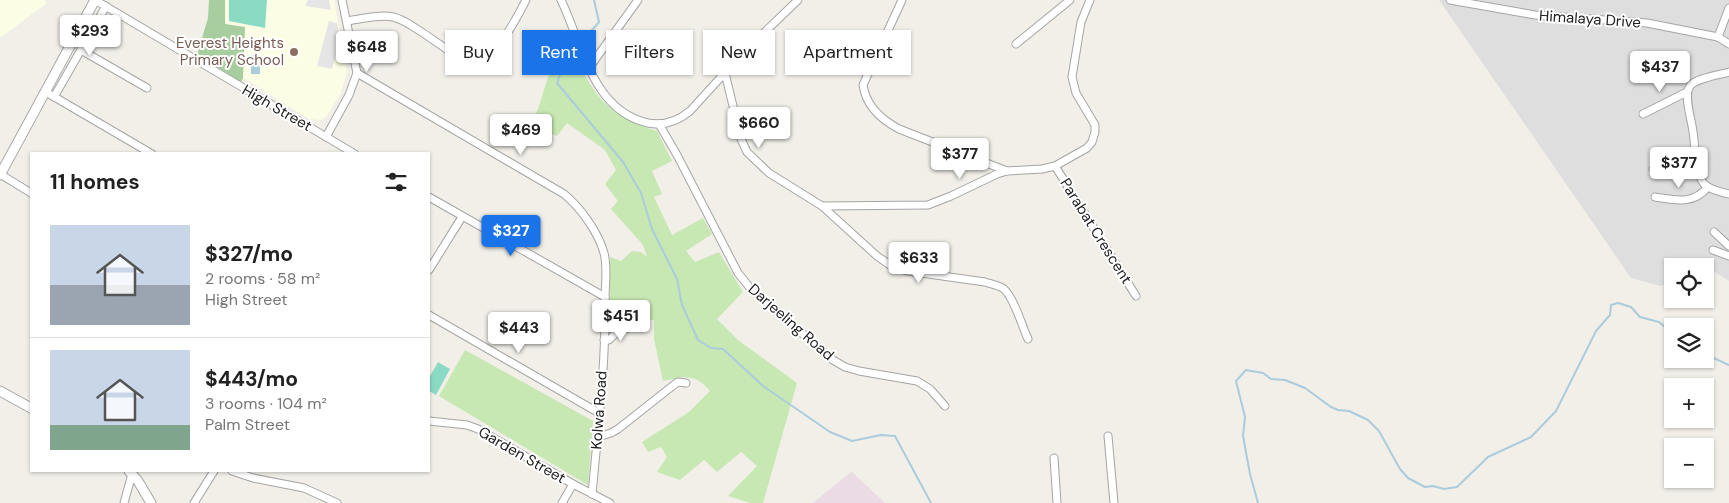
<!DOCTYPE html>
<meta charset="utf-8">
<style>
body{margin:0;font-family:"DM Sans",sans-serif;background:#f6f6f6;color:#222;height:100vh;display:flex;flex-direction:column;font-size:19px;white-space:nowrap}
*{box-sizing:border-box;margin:0}
p{font-size:16px;color:#767676}
.icon{flex:none;width:28px;height:28px;fill:none;stroke:currentColor;stroke-width:2;stroke-linecap:round;stroke-linejoin:round}
.map{position:relative;flex:1;overflow:hidden}
.sheet{position:absolute;left:30px;top:152px;width:400px;height:320px;display:flex;flex-direction:column;background:#fff;border-radius:0px;box-shadow:0 1px 4px #0004}
.sheet>*{flex:none}
.top-card{position:absolute;left:445px;top:30px;width:475px;height:45px;display:flex;gap:10px}
.tools{position:absolute;left:1664px;top:258px;display:grid;gap:10px}
.tools a{display:grid;place-items:center;width:50px;height:50px;border-radius:0px;background:#fff;box-shadow:0 1px 4px #0004;font-size:25px}
.price{position:absolute;translate:-50% -42px;padding:0 11px;border-radius:5px;background:#fff;color:#222;font-size:16px;line-height:32px;filter:drop-shadow(0 1px 2px #0008)}
.price::after{content:'';position:absolute;left:50%;top:30px;width:15px;height:11px;margin-left:-8px;background:inherit;clip-path:polygon(0 0,100% 0,50% 100%)}
.price.selected{background:#1a73e8;color:#fff}
ul{padding:0;list-style:none}
li{display:flex;align-items:center;gap:15px;height:125px;padding:0 20px}
li+li{border-top:1px solid #e0e0e0}
li span{display:grid;place-items:center;flex:none;width:140px;height:100px;border-radius:0px;color:#555}
li>.icon{margin-inline-start:auto}
span .icon{width:60px;height:60px;fill:#fffc;stroke-width:1}
li b{font-size:21px}
h2{display:flex;justify-content:space-between;align-items:center;height:60px;padding:0 20px;font-size:21px}
.chip{padding:0 18px;border-radius:0px;background:#fff;box-shadow:0 1px 4px #0004;font-size:18px;line-height:45px}
.chip.selected{background:#1a73e8;color:#fff}
.map>svg:first-child{display:block}
.residential{fill:#dfdede}
.industrial{fill:#eadbe5}
.education{fill:#fbfee5}
.grass{fill:#c7e8b2}
.forest{fill:#a8ce9f}
.pitch{fill:#8bdbc4}
.parking{fill:#e5e5e5}
.water{fill:#abccdc}
.lines{fill:none;stroke-linecap:round;stroke-linejoin:round}
.stream{stroke:#abccdc;stroke-width:2}
.minor-casing{stroke:#a5a5a5;stroke-width:9}
.tertiary-casing{stroke:#a5a5a5;stroke-width:11}
.minor{stroke:#fff;stroke-width:7}
.tertiary{stroke:#fff;stroke-width:9}
.education-dot{fill:#8d6e63;stroke:#fff;stroke-width:2}
.labels{text-anchor:middle;dominant-baseline:central;stroke-width:4;stroke-linejoin:round;paint-order:stroke}
.street-label{font-size:15px;fill:#212121;stroke:#fff}
.education-label{font-size:15px;fill:#785e54;stroke:#fff;text-anchor:end}
</style>
<div class="map">
<svg width="1729" height="503" viewBox="0 0 1729 503">
<rect width="100%" height="100%" fill="#f1efe8"/>
<!-- residential -->
<polygon class="residential" points="1439,0 1729,0 1729,281 1707,267 1705,268 1705,266 1672,266 1672,283 1660,286 1631,278"/>
<!-- industrial -->
<polygon class="industrial" points="852,472 885,503 813,503 851,472"/>
<!-- education -->
<g class="education">
<polygon points="0,0 45,0 47,3 0,38"/>
<polygon points="225,0 334,0 347,71 341,93 326,117 321,120 309,119 243,78 245,27 224,24"/>
</g>
<!-- grass -->
<g class="grass">
<path d="M563,30C589,83 595,112 657,131L672,161L652,171L662,194L654,197L672,235L703,218L712,234L686,251L695,262L719,252L743,292L717,319L738,340L797,383L763,503H751L728,496L757,466L741,452L717,472L704,460L680,480L657,472L667,457L661,447L648,452L642,442L689,412L710,391C694,372 684,377 663,381L654,339V320L633,321L613,325L610,333V257L621,261L632,251L641,252L647,257L643,245L611,209L618,201L605,184L616,170L605,150L567,123L557,136L542,130L539,139L528,133L538,109Z"/>
<polygon points="465,350 593,421 588,485 439,396"/>
</g>
<!-- forest -->
<polygon class="forest" points="209,0 225,0 225,24 245,27 243,78 241,82 197,55 208,18"/>
<!-- pitch -->
<g class="pitch">
<polygon points="229,0 267,0 265,28 229,21"/>
<polygon points="438,362 450,369 436,395 429,391 429,378"/>
</g>
<!-- parking -->
<g class="parking">
<polygon points="308,0 329,0 331,10 305,6"/>
<polygon points="329,21 337,23 340,39 332,69 317,66"/>
</g>
<!-- water -->
<rect class="water" x="251" y="55" width="9" height="19"/>
<g class="lines">
<!-- stream -->
<g class="stream">
<polyline points="594,0 599,22 588,35 567,45 563,67 557,83 623,162 641,193 652,229 677,279 682,305 698,340 711,348 723,349 763,386 830,432 852,441 881,435 895,436 931,503"/>
<polyline points="1705,354 1729,365"/>
<polyline points="1258,503 1250,474 1243,436 1245,417 1236,381 1246,370 1263,373 1271,379 1285,380 1305,388 1331,407 1338,410 1349,411 1368,420 1379,431 1400,469 1408,478 1425,487 1433,486 1444,489 1457,487 1488,457 1531,437 1556,411 1596,331 1610,315 1611,305 1618,303 1631,307 1640,317 1659,322 1672,333"/>
</g>
<!-- minor casing -->
<g class="minor-casing">
<g id="minor">
<polyline points="95,0 355,154"/>
<path d="M561,0C582,43 592,111 648,123C664,126 678,121 690,111L742,54L798,0"/>
<path d="M902,0L863,85C866,106 882,120 899,129L1007,171"/>
<polyline points="1450,0 1535,15 1647,23 1718,37 1729,44"/>
<path d="M347,21C361,19 379,14 393,17C403,19 412,26 420,31C433,39 460,61 473,62C493,64 518,16 526,0"/>
<polyline points="1718,37 1729,8"/>
<polyline points="1016,44 1070,0"/>
<polyline points="81,50 147,88"/>
<polyline points="589,68 638,0"/>
<path d="M1729,72C1719,75 1696,78 1690,86C1683,96 1692,120 1693,132C1696,148 1693,169 1704,184C1710,190 1721,192 1729,194"/>
<path d="M357,73L564,194C581,208 598,232 604,253C608,268 605,284 605,299C606,364 598,429 592,494"/>
<path d="M725,73L741,139L747,152L769,173L822,206L877,256L890,265L907,271L985,282C991,284 999,285 1004,289C1014,298 1022,326 1028,339"/>
<polyline points="46,92 152,154"/>
<polyline points="54,97 106,6"/>
<polyline points="1643,114 1687,92"/>
<polyline points="659,124 677,155 738,273 751,289 833,360 845,367 859,371 917,381 930,389 945,406"/>
<polyline points="326,137 349,95 357,73 342,0"/>
<polyline points="1055,166 1136,296"/>
<polyline points="1653,169 1680,176 1697,164"/>
<polyline points="0,174 31,193"/>
<polyline points="429,197 605,297"/>
<path d="M1655,197C1676,200 1693,205 1708,187"/>
<polyline points="822,206 928,205 951,196 997,174 1007,171 1042,169 1055,166 1087,148 1092,142 1095,132 1095,125 1076,93 1072,77 1081,22 1090,0"/>
<polyline points="1714,232 1729,246"/>
<polyline points="1713,250 1729,256"/>
<polyline points="429,270 462,217"/>
<polyline points="429,315 599,413"/>
<path d="M604,340H609C620,328 624,328 640,326"/>
<polyline points="429,421 467,425 478,429 573,484 610,503"/>
<polyline points="1108,436 1114,503"/>
<polyline points="598,437 611,433 618,429 675,384 678,382 686,383"/>
<polyline points="1054,458 1057,503"/>
<polyline points="232,471 253,478 304,488 337,503"/>
<polyline points="124,503 132,474"/>
<polyline points="194,503 214,471"/>
<polyline points="562,503 573,484"/>
</g>
</g>
<!-- tertiary casing -->
<g class="tertiary-casing">
<g id="tertiary">
<polyline points="0,175 95,0"/>
<polyline points="0,391 31,408"/>
<polyline points="129,471 138,481 151,503"/>
</g>
</g>
<!-- minor -->
<use href="#minor" class="minor"/>
<!-- tertiary -->
<use href="#tertiary" class="tertiary"/>
</g>
<!-- markers -->
<circle class="education-dot" cx="294" cy="52" r="5"/>
<g class="labels">
<!-- street labels -->
<g class="street-label">
<text transform="translate(1590 19) rotate(4)">Himalaya Drive</text>
<text transform="translate(277 108) rotate(30)">High Street</text>
<text transform="translate(1096 231) rotate(58)">Parabat Crescent</text>
<text transform="translate(791 322) rotate(41)">Darjeeling Road</text>
<text transform="translate(599 410) rotate(-86)">Kolwa Road</text>
<text transform="translate(522 455) rotate(30)">Garden Street</text>
</g>
<!-- education labels -->
<g class="education-label">
<text x="284" y="43">Everest Heights<tspan x="284" dy="17">Primary School</tspan></text>
</g>
</g>
</svg>
<div class="tools">
<a><svg class="icon" aria-label="locate" viewBox="0 0 24 24"><circle cx="12" cy="12" r="6"/><path d="M12 2v4M12 18v4M2 12h4M18 12h4"/></svg></a>
<a><svg class="icon" aria-label="layers" viewBox="0 0 24 24"><path d="M12 4l9 5-9 5-9-5zM3 14l9 5 9-5"/></svg></a>
<a>+</a>
<a>−</a>
</div>
<b class="price" style="left:90px;top:57px">$293</b>
<b class="price" style="left:367px;top:73px">$648</b>
<b class="price" style="left:1660px;top:93px">$437</b>
<b class="price" style="left:759px;top:149px">$660</b>
<b class="price" style="left:521px;top:156px">$469</b>
<b class="price" style="left:960px;top:180px">$377</b>
<b class="price" style="left:1679px;top:189px">$377</b>
<b class="price selected" style="left:511px;top:257px">$327</b>
<b class="price" style="left:919px;top:284px">$633</b>
<b class="price" style="left:621px;top:342px">$451</b>
<b class="price" style="left:519px;top:354px">$443</b>
<div class="top-card">
<a class="chip">Buy</a>
<a class="chip selected">Rent</a>
<a class="chip">Filters</a>
<a class="chip">New</a>
<a class="chip">Apartment</a>
</div>
<section class="sheet">
<h2>11 homes<svg class="icon" aria-label="filters" viewBox="0 0 24 24"><path d="M4 7h16M4 17h16"/><circle cx="9" cy="7" r="2"/><circle cx="15" cy="17" r="2"/></svg></h2>
<ul>
<li><span style="background:linear-gradient(#c9d6e8 60%,#9aa5b1 0)"><svg class="icon" aria-label="home" viewBox="0 0 24 24"><path d="M3 11l9-7 9 7M6 9v11h12V9"/></svg></span><div><b>$327/mo</b><p>2 rooms · 58 m²</p><p>High Street</p></div></li>
<li><span style="background:linear-gradient(#c9d6e8 75%,#7fa58c 0)"><svg class="icon" aria-label="home" viewBox="0 0 24 24"><path d="M3 11l9-7 9 7M6 9v11h12V9"/></svg></span><div><b>$443/mo</b><p>3 rooms · 104 m²</p><p>Palm Street</p></div></li>
</ul>
</section>
</div>
